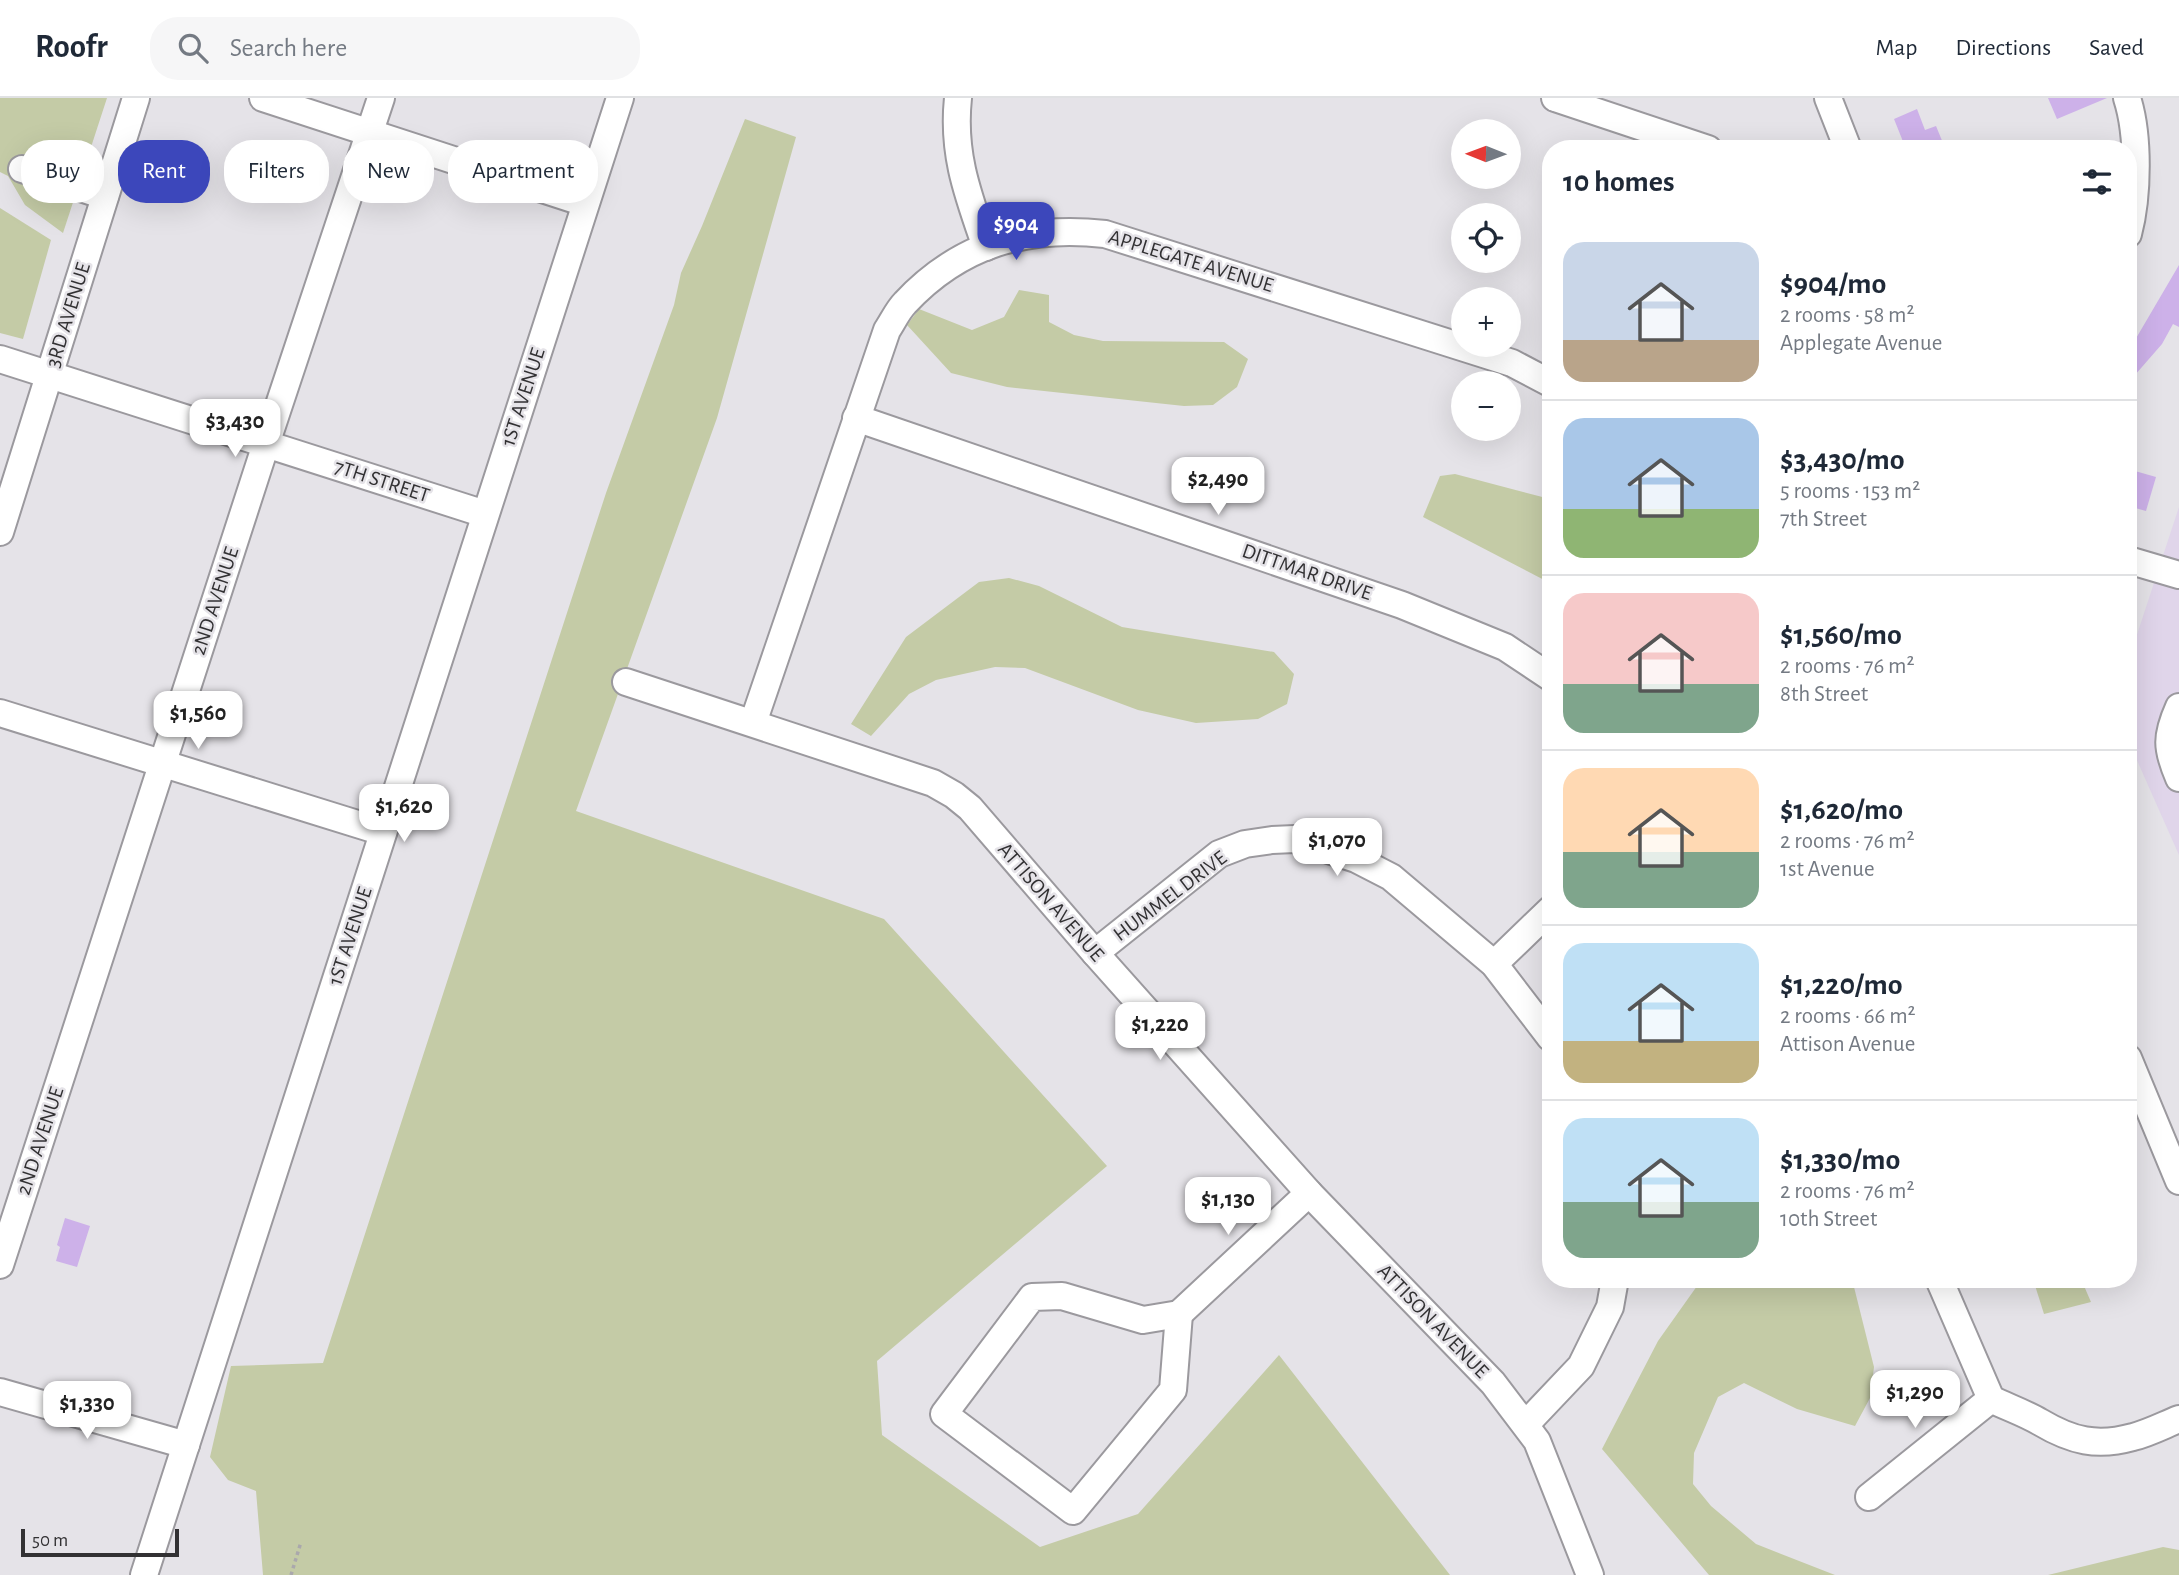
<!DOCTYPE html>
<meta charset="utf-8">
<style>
body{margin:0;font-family:"Alegreya Sans",sans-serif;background:#f6f6f7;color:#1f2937;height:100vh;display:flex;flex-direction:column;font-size:26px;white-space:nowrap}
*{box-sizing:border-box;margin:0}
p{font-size:23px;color:#747a83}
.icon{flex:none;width:38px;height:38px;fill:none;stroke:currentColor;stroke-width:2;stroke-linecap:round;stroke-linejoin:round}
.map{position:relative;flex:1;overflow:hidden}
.panel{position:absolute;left:1542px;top:42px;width:595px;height:1148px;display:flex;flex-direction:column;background:#fff;border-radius:28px;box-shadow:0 7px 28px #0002}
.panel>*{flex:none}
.top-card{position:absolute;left:21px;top:42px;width:665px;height:63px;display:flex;gap:14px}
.needle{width:46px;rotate:271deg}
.fabs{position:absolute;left:1451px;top:21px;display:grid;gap:14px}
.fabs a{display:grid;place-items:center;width:70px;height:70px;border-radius:50%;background:#fff;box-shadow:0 7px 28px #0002;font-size:35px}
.scale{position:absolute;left:21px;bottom:18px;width:158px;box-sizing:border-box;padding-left:7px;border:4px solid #323133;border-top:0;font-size:19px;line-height:24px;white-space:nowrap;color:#323133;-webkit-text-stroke:5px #e5e3e8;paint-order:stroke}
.price{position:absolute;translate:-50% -60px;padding:0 16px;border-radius:14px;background:#fff;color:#222;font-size:23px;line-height:46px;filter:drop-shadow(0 2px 4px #0008)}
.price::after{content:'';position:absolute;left:50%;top:42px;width:21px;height:16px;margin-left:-10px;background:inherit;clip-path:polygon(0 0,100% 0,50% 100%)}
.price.selected{background:#3c47bb;color:#fff}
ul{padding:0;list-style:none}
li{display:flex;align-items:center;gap:21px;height:175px;padding:0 21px}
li+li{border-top:2px solid #e0e1e3}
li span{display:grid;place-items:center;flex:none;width:196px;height:140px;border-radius:21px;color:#555}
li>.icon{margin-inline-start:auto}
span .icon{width:84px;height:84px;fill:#fffc;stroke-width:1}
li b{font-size:30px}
h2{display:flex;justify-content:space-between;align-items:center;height:84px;padding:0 21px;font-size:30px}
.pill{padding:0 24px;border-radius:28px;background:#fff;box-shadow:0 7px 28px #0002;font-size:24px;line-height:63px}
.pill.selected{background:#3c47bb;color:#fff}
header{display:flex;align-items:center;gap:42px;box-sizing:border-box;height:98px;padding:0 35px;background:#fff;border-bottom:2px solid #e0e1e3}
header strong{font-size:33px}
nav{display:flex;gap:38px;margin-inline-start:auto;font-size:24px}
.search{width:490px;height:63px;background:#f6f6f7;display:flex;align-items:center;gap:18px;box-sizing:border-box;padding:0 24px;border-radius:28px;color:#747a83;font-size:26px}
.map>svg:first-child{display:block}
.education{fill:#e0d5ea}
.green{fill:#c4cba6}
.building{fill:#cdb1e9}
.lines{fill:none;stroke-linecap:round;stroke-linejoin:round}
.minor-casing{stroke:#9b999e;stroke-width:30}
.path{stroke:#aaa8ac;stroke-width:3.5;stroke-dasharray:3.5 3.5;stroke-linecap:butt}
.minor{stroke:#fff;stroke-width:26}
.labels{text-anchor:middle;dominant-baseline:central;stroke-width:5;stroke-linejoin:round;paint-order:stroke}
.street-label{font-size:21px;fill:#323133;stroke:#e5e3e8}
</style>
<header>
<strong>Roofr</strong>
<div class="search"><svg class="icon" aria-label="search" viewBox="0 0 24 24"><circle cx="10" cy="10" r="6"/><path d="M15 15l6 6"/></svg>Search here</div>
<nav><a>Map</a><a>Directions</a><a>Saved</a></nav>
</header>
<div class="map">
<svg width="2179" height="1477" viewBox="0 0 2179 1477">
<rect width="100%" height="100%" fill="#e5e3e8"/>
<!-- education -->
<polygon class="education" points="2179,409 2179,757 2128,642 2128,564"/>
<!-- green -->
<g class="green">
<polygon points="0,0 107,0 63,135 25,107 8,78 0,74"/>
<polygon points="745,21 796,39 717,320 576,713 884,821 1107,1068 877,1263 882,1337 1040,1449 1138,1416 1279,1257 1450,1477 263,1477 256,1393 228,1382 210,1359 231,1268 323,1265 606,395 674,207 681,175 702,128"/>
<polygon points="0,110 51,142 23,241 0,235"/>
<polygon points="1019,192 1049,197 1049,224 1074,237 1103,243 1224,244 1248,261 1237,289 1213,307 1184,308 1007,289 951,275 907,227 919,211 972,232 1004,219"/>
<polygon points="1455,376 1550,401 1550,485 1423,419 1440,378"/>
<polygon points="1009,480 1039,488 1122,529 1274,554 1294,576 1287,606 1258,621 1196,625 1138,612 1025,570 995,569 936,582 909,596 871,638 851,626 906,539 979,484"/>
<polygon points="1702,1181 1852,1181 1874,1269 1870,1300 1855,1328 1797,1311 1744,1285 1718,1299 1694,1355 1693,1386 1711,1408 1756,1446 1835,1477 1709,1477 1602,1351 1658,1243"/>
<polygon points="2033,1181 2081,1181 2091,1204 2044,1216"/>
<polygon points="2163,1449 2179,1452 2179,1477 2048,1477"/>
</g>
<!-- building -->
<g class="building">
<polygon points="2048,0 2107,0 2057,21"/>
<polygon points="1917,11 1925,32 1936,28 1943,45 1928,51 1906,51 1894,21"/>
<polygon points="2179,167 2179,229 2173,226 2162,246 2128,285 2128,254"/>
<polygon points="2128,371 2156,379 2146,413 2128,408"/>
<polygon points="65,1120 90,1128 77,1169 56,1163 60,1149 57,1147"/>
</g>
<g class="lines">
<!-- minor casing -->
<g class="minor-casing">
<g id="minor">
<polyline points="263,0 585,105"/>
<path d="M958,0C952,56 968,97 986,149"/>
<polyline points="1555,0 1708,51"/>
<polyline points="1828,0 1848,51"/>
<path d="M2127,0C2139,37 2138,98 2128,136"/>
<polyline points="22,71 105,98"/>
<polyline points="0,261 485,416"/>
<polyline points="856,320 1402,507 1505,549 1550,579"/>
<polyline points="0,434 136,0"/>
<polyline points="2128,462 2179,477"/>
<polyline points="626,584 933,685 954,697 970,710 1095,855 1309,1095 1493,1285 1537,1343 1590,1477"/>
<path d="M2179,609C2166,638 2166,650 2179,680"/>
<polyline points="0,615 383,734"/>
<path d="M753,625L887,232C893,223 898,212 905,205C960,146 1027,127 1105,136L1512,265L1550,285"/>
<polyline points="1095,855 1219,756 1245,746 1272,742 1295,741 1356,761 1391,779 1494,866 1550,939"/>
<polyline points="1494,866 1550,812"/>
<polyline points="2128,960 2179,1083"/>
<polyline points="0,1167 266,346 381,0"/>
<path d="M1939,1181L1991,1301C2007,1309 2025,1315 2040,1324C2072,1343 2097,1349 2133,1339C2149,1335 2164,1327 2179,1321"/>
<polygon points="1062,1198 1143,1222 1179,1216 1173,1292 1073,1413 944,1316 1032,1199"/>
<polyline points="1179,1216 1309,1095"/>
<polyline points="0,1294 186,1347"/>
<polyline points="1526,1326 1581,1268 1610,1209 1615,1181"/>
<polyline points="1869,1399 1991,1301"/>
<polyline points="144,1477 620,0"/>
</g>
</g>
<!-- path -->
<polyline class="path" points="291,1477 301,1444"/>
<!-- minor -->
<use href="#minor" class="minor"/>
</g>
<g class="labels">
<!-- street labels -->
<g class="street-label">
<text transform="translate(1191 163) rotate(17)">APPLEGATE AVENUE</text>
<text transform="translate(68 217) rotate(-73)">3RD AVENUE</text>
<text transform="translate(523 299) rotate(-72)">1ST AVENUE</text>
<text transform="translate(382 383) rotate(18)">7TH STREET</text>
<text transform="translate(1307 474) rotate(19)">DITTMAR DRIVE</text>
<text transform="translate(215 503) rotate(-72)">2ND AVENUE</text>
<text transform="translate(1170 798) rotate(-37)">HUMMEL DRIVE</text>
<text transform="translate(1051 804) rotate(49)">ATTISON AVENUE</text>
<text transform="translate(350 838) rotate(-72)">1ST AVENUE</text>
<text transform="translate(40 1043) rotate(-72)">2ND AVENUE</text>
<text transform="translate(1433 1223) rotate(46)">ATTISON AVENUE</text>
</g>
</g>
</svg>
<div class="fabs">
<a><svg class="needle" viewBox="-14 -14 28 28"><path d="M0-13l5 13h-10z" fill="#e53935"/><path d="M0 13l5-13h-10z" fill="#747a83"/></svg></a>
<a><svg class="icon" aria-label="locate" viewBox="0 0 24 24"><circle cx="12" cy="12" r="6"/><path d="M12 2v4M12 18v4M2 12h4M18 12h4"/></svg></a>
<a>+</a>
<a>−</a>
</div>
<div class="scale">50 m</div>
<b class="price selected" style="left:1016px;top:164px">$904</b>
<b class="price" style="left:235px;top:361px">$3,430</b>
<b class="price" style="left:1218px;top:419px">$2,490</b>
<b class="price" style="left:198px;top:653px">$1,560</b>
<b class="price" style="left:404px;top:746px">$1,620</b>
<b class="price" style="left:1337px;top:780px">$1,070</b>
<b class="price" style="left:1160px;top:964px">$1,220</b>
<b class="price" style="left:1228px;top:1139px">$1,130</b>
<b class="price" style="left:1915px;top:1332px">$1,290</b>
<b class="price" style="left:87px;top:1343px">$1,330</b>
<div class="top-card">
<a class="pill">Buy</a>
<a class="pill selected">Rent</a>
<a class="pill">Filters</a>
<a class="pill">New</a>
<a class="pill">Apartment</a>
</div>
<section class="panel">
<h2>10 homes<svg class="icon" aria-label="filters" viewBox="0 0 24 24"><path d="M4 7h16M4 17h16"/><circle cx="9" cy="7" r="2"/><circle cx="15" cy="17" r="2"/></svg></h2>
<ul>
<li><span style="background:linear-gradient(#c9d6e8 70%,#b9a48a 0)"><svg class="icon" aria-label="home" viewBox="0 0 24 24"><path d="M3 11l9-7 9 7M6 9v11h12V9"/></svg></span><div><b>$904/mo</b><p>2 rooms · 58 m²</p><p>Applegate Avenue</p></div></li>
<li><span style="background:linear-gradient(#a9c7e8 65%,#8fb573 0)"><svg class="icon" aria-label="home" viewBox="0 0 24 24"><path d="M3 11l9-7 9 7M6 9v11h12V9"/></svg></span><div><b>$3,430/mo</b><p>5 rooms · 153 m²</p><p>7th Street</p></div></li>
<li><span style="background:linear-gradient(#f6c9c9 65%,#7fa58c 0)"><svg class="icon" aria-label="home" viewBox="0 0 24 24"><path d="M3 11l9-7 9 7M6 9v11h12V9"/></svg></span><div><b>$1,560/mo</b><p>2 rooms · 76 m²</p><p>8th Street</p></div></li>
<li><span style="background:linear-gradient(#ffd9b3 60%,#7fa58c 0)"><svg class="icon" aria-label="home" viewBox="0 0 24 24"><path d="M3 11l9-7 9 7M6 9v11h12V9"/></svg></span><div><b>$1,620/mo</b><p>2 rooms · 76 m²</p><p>1st Avenue</p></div></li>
<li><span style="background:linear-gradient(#bfe0f5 70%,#c2b280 0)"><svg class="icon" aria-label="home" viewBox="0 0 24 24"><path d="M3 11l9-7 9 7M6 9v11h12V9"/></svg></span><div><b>$1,220/mo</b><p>2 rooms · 66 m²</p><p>Attison Avenue</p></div></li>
<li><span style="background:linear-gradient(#bfe0f5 60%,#7fa58c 0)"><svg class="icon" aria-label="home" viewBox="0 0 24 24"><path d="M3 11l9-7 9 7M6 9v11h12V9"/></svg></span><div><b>$1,330/mo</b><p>2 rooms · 76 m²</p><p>10th Street</p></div></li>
</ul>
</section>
</div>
